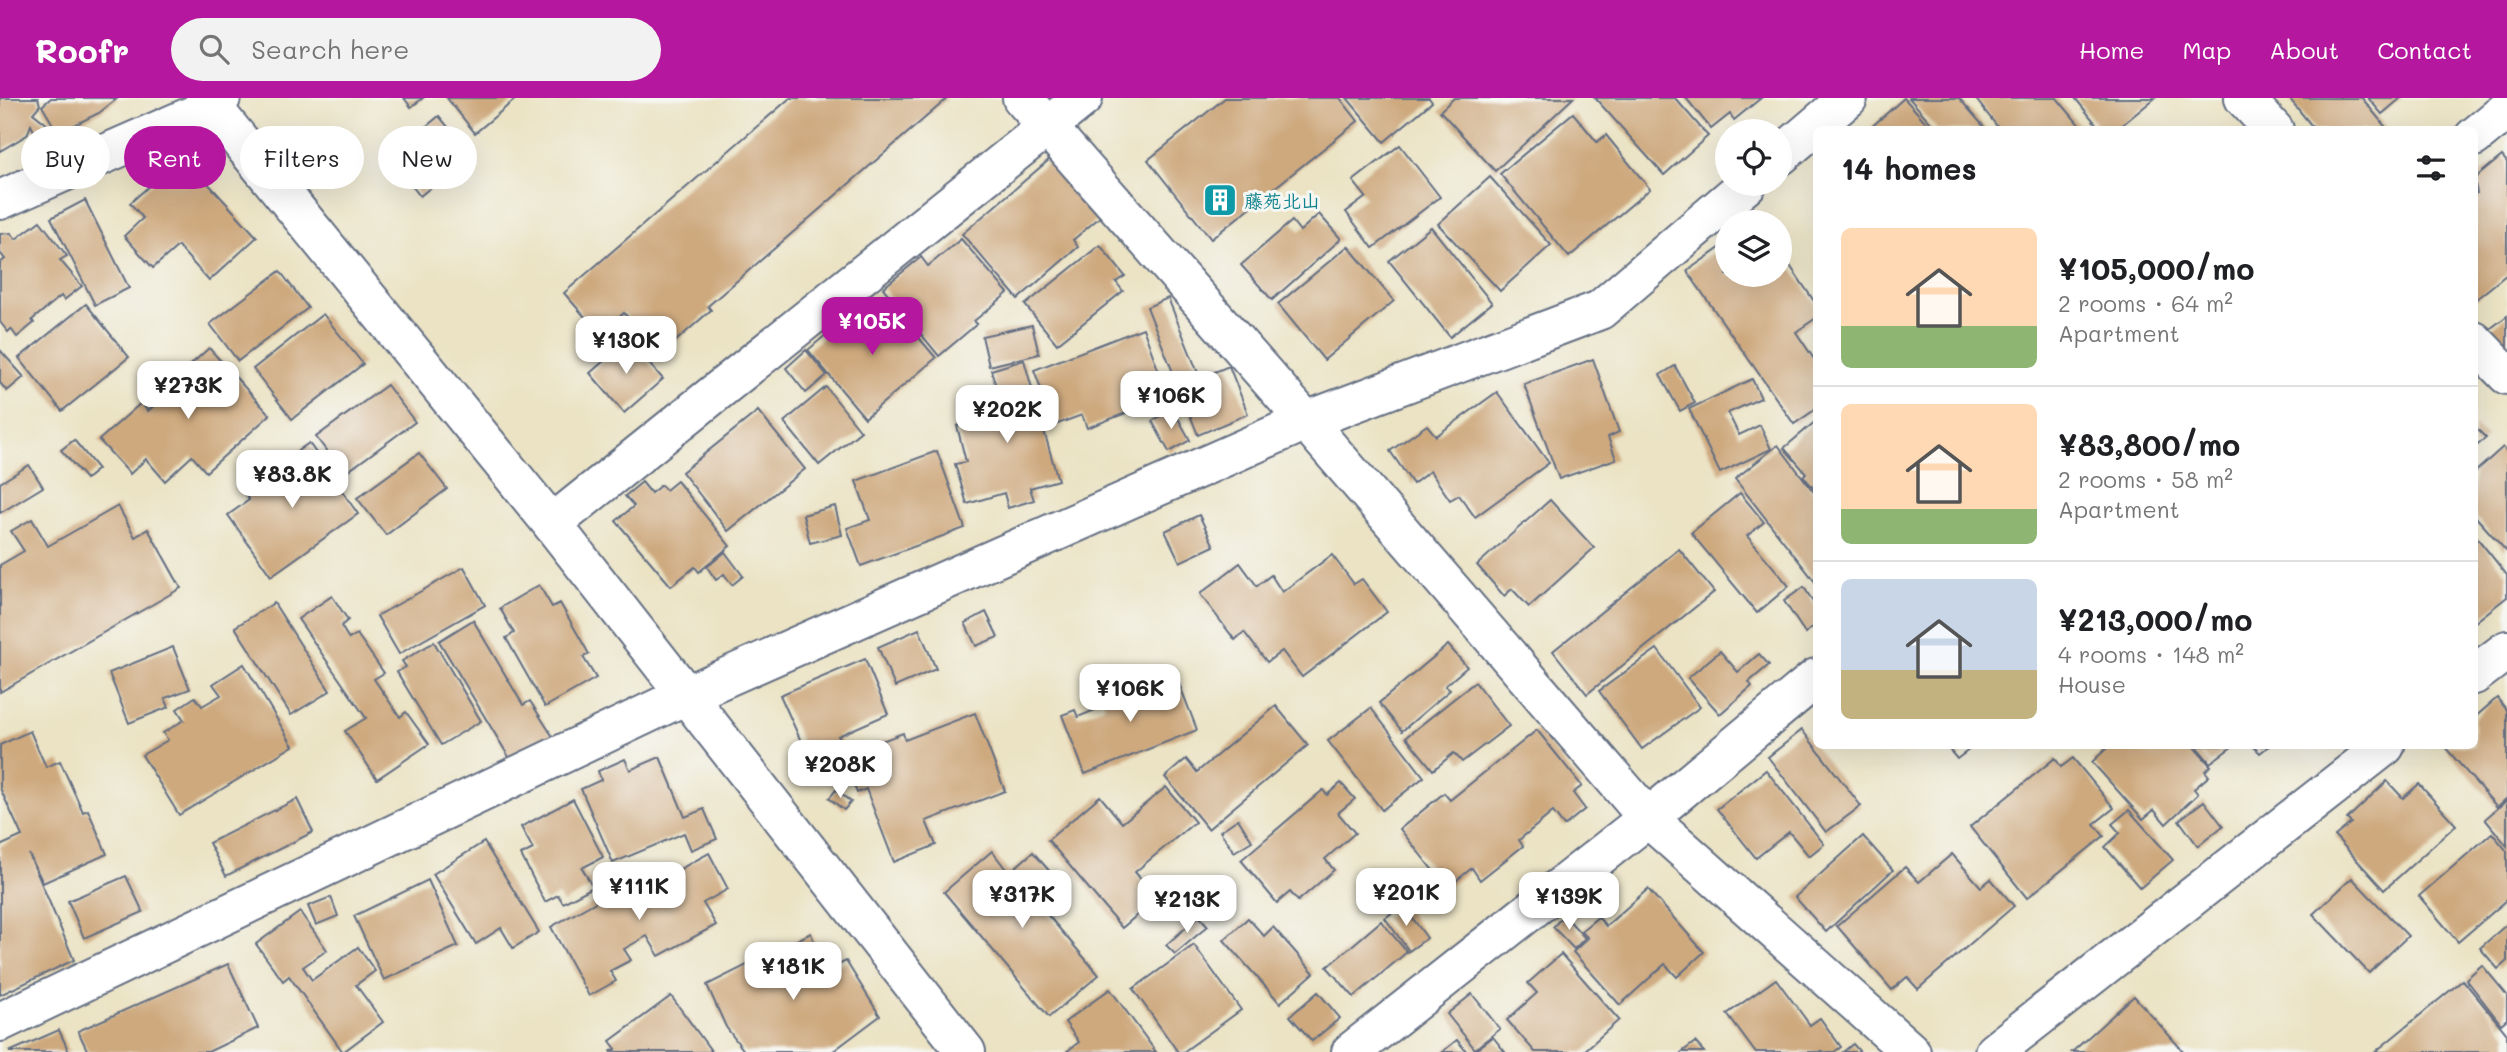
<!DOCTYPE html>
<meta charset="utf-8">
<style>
body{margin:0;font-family:Mali,"Klee One",sans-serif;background:#f2f2f2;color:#202124;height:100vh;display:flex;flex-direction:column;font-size:26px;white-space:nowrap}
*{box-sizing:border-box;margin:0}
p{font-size:23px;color:#757577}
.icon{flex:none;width:38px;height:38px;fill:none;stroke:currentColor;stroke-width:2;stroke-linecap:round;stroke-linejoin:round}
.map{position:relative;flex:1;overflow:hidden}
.details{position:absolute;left:1813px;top:28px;width:665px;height:623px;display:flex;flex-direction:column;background:#fff;border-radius:10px;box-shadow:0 7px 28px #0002}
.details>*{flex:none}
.hud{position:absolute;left:21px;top:28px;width:665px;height:63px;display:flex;gap:14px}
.buttons{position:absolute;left:1715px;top:21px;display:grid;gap:14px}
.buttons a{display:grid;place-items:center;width:77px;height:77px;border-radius:50%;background:#fff;box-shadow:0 7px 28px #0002;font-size:35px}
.price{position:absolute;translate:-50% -60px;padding:0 16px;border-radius:14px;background:#fff;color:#222;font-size:23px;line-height:46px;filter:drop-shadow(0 2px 4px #0008)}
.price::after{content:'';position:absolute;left:50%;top:42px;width:21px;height:16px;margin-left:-10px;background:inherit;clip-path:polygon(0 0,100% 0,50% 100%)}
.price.selected{background:#b5179e;color:#fff}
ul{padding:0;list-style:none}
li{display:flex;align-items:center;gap:21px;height:175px;padding:0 28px}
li+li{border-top:2px solid #e0e0e0}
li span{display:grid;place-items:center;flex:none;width:196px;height:140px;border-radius:10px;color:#555}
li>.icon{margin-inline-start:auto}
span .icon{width:84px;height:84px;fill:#fffc;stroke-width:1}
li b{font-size:30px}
h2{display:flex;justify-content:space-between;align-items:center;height:84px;padding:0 28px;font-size:30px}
.chip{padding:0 24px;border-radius:32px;background:#fff;box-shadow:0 7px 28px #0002;font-size:24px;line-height:63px}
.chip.selected{background:#b5179e;color:#fff}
header{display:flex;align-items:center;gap:42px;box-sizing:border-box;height:98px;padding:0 35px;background:#b5179e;color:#fff}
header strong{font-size:33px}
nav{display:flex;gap:38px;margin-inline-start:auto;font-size:24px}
.search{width:490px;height:63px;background:#f2f2f2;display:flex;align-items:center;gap:18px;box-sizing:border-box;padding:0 24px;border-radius:38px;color:#757577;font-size:26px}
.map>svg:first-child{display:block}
.building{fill:#cea97e}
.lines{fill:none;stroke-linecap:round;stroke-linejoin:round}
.minor-casing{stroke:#646e82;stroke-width:42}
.minor{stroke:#fff;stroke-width:38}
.labels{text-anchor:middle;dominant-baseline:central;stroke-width:6;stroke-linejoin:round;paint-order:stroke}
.culture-label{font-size:19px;font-weight:bold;fill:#0d838f;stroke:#f6f6f2;text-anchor:start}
</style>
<header>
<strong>Roofr</strong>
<div class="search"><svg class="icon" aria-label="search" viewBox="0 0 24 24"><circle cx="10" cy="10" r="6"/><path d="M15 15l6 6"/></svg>Search here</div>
<nav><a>Home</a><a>Map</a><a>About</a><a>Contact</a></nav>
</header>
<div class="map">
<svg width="2507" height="954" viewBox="0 0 2507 954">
<rect width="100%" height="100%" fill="#f6f6f2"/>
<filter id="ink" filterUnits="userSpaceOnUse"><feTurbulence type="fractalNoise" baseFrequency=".0143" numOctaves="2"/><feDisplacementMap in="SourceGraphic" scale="14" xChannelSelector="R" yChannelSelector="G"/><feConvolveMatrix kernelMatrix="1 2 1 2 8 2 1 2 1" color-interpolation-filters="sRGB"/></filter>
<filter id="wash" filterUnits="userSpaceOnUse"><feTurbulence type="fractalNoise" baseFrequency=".00686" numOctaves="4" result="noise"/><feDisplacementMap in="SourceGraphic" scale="28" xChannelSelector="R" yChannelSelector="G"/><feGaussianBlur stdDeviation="1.57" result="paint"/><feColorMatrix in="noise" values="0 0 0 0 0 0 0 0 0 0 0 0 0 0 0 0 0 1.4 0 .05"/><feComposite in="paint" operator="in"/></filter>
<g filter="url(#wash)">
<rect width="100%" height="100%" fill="#ebe3c4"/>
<g id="blocks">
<!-- building -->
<g class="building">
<polygon points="0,0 38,0 40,7 33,15 58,35 42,49 31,27 27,37 0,53"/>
<polygon points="51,0 118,0 99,15 58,35 42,8"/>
<polygon points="404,0 423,0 411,9"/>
<polygon points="447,0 517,0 475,35"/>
<polygon points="790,0 948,0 708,208 711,212 660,257 624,215 600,236 564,195"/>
<polygon points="1225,0 1340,0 1358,23 1211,141 1148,62"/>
<polygon points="1347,0 1429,0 1432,4 1384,44"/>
<polygon points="1454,0 1573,0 1495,73 1440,13"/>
<polygon points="1595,0 1675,0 1708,38 1664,77"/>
<polygon points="1686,0 1761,0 1734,22 1730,16 1711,31"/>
<polygon points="1904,0 1933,32 1868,32"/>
<polygon points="1909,0 1959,0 1987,32 1937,32"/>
<polygon points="1975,0 2057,0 2081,29 2078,32 2000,32"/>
<polygon points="2075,0 2155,0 2116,32 2101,32"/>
<polygon points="2289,0 2362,0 2388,32 2315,32"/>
<polygon points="2368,0 2401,0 2382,16"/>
<polygon points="1573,15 1597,44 1606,37 1650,91 1569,159 1500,76"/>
<polygon points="439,18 471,57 420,98 389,59"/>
<polygon points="1400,47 1440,99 1373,150 1346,114 1366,99 1353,83"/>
<polygon points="183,58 257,139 209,183 178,148 153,170 124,138 143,120 130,105"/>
<polygon points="2502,58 2507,64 2507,176 2474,203 2474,96 2477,95 2474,81"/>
<polygon points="1050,61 1100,119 1073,142 1078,149 1018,201 962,136"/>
<polygon points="1490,79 1551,147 1500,193 1438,126"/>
<polygon points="85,102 129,190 95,207 51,120"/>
<polygon points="1319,116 1341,141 1272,202 1241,167 1292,123 1300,133"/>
<polygon points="40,123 67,158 60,162 82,188 64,202 61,198 32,222 34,225 17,239 11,231 8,234 0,224 0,165 5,161 0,155 0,136 11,135 16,141"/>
<polygon points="1431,129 1492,205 1450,239 1389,163"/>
<polygon points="961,141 1008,195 974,223 977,226 939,258 883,190 921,159 928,168"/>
<polygon points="1727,145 1727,177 1780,177 1780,153 1816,206 1816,220 1796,234 1816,264 1816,311 1794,326 1687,173"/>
<polygon points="1100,147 1125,178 1116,184 1123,193 1057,246 1025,207"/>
<polygon points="1348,148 1394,203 1324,262 1278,206"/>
<polygon points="280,173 308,210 238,263 210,226"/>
<polygon points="1168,200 1200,280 1229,268 1248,316 1198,337 1147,209"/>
<polygon points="86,206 129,259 62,313 19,260"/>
<polygon points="861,207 875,224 893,209 936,260 865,320 808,252"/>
<polygon points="323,216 363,266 292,321 253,271"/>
<polygon points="2507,218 2507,252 2490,231"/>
<polygon points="1032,227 1039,256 989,268 982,238"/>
<polygon points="1143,230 1168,299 1087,330 1082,317 1055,327 1034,272"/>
<polygon points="628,242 663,281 624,315 590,275"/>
<polygon points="209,250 270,317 206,374 192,358 165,383 146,361 130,376 99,342 141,305 148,313 180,284 176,280"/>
<polygon points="0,252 24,279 7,293 0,285"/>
<polygon points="806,252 827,277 806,295 786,270"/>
<polygon points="1593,261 1619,334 1608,339 1616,361 1559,381 1524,286"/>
<polygon points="1024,262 1058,382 1030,390 1034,402 1008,410 1004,395 967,406 955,366 966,364 957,328 1004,315 991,272"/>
<polygon points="1675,268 1695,305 1680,313 1660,277"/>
<polygon points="1752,281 1761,300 1728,315 1739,337 1760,327 1771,351 1720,375 1689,311"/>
<polygon points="387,287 415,324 344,376 316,339"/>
<polygon points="826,289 861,333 819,367 784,324"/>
<polygon points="1497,294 1549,365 1475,419 1459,397 1450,402 1430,373 1413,386 1390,353 1427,327 1436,338"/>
<polygon points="1173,311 1190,342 1169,354 1152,323"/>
<polygon points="758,313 805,371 728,433 682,374"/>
<polygon points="1816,323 1816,393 1803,378 1806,375 1784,350"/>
<polygon points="2474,328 2486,340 2474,350"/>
<polygon points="74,342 98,371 86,381 61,352"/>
<polygon points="309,345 358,416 271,478 228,417 249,402 242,392"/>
<polygon points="1778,347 1816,397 1816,485 1735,381"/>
<polygon points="2503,349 2507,354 2507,454 2474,417 2474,375"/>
<polygon points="937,353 965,430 861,468 847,430 870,422 856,383"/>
<polygon points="419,355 447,391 386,437 357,400"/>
<polygon points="29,367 43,389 0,415 0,385"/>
<polygon points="677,383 730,448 699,474 695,469 671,488 616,423 634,408 625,398 642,384 651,395 661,387 666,392"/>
<polygon points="1740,395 1764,424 1747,438 1789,488 1757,515 1691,435"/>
<polygon points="1550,402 1594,450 1529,509 1512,491 1504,498 1477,467"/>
<polygon points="118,408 135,439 148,431 181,490 0,594 0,467 24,453 11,433 32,421 48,448"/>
<polygon points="835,408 842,437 810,445 803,417"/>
<polygon points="1199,417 1214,448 1180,464 1165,433"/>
<polygon points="2474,436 2507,477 2507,499 2474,525"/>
<polygon points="1679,451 1714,494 1587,596 1553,553"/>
<polygon points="725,454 743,478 732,487 724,476 716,482 707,469"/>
<polygon points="1332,457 1354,486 1362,481 1387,514 1302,579 1282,553 1267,564 1244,534 1235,542 1200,496 1240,465 1257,488 1271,477 1282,494"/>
<polygon points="464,469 485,507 399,556 377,518"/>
<polygon points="539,487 552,509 560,505 589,556 583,559 596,580 545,609 506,540 514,535 500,510"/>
<polygon points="1804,489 1816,509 1816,527 1805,535 1784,503"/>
<polygon points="332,498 348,522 341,528 349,541 357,536 384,575 374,581 400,619 406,614 429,646 377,681 345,633 366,620 298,521"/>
<polygon points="274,505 330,593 291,617 235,529"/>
<polygon points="986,514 998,539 976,548 965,525"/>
<polygon points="473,522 523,607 530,603 553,639 512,664 439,543"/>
<polygon points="919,531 936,571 895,589 878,549"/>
<polygon points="434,544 481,623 441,647 397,574 406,569 402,563"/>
<polygon points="1448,547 1467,569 1445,588 1450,592 1402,633 1379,605"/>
<polygon points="173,549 190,591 165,600 169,609 129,625 109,575"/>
<polygon points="1657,551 1700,609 1642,651 1599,593"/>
<polygon points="1720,553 1738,574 1759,556 1769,567 1749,584 1752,588 1720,616 1688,580"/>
<polygon points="865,561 888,616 838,638 841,643 817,653 814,645 804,650 780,597"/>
<polygon points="244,566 293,648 179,717 142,657 168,642 163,635 184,622 177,611 195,599 202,608 221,597 213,586"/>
<polygon points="1174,572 1197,632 1085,676 1062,617 1075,612 1078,619 1105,608 1102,598 1124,589 1129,601 1158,590 1154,580"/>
<polygon points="1475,584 1509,628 1462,664 1454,655 1433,672 1406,639"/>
<polygon points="2497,600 2507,612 2507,700 2497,709 2444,648 2474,648 2474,620"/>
<polygon points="1276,608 1308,647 1208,731 1165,679 1186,661 1197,674"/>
<polygon points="1371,610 1424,679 1382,712 1328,643"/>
<polygon points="975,615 1005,693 926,723 936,747 894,764 866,691 857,695 849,675 826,684 820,666 903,635 905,642"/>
<polygon points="1537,632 1582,688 1573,695 1585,711 1564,728 1553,714 1519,742 1523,748 1480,782 1472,770 1447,790 1400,731 1444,695 1450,702"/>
<polygon points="1802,632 1861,708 1826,734 1768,659"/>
<polygon points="30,633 46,669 60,663 83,714 88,712 107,756 43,785 29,756 74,862 0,897 0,748 22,738 0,690 0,647"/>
<polygon points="1946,648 1974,648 1957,661"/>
<polygon points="2105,648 2193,648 2211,668 2205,673 2209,678 2194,691 2198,696 2166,726 2154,712 2143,721 2092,664 2107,650"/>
<polygon points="2196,648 2233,648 2210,665"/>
<polygon points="2253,648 2269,648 2260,655"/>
<polygon points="660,659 685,719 704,711 717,741 691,752 684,735 613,765 581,691 601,682 598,673 625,661 630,672"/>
<polygon points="2055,660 2061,669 2073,660 2114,710 2094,726 2104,738 2027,800 1970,729"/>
<polygon points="1766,672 1824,746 1809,758 1789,734 1756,760 1717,711"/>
<polygon points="2387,683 2403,700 2419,686 2456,727 2384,792 2335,738 2351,725 2347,721"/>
<polygon points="1341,685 1355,701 1338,715 1355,735 1325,761 1334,772 1298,803 1290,794 1277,805 1241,762 1323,692 1327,697"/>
<polygon points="1166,689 1195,724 1135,774 1157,800 1122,830 1048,742 1100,698 1122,725"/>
<polygon points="836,692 851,704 844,712 829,700"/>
<polygon points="297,701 313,734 226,778 209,745"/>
<polygon points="573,701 603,759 582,770 593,789 563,805 558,797 545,804 521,757 533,751 521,729"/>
<polygon points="2507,702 2507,748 2485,721"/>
<polygon points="2204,703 2223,728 2198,748 2179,722"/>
<polygon points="2129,712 2173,762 2140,790 2105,749 2120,735 2112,726"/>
<polygon points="1238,721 1252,743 1234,754 1220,733"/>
<polygon points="2492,735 2507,753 2507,802 2458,844 2419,798"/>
<polygon points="1863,738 1893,772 1826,834 1795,799"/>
<polygon points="484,744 539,834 513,850 501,830 476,846 433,776"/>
<polygon points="992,753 1009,775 1033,754 1051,775 1028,794 1099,877 1049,919 944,794"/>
<polygon points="709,755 728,791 703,805 716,827 659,858 647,838 624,851 631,862 610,873 616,883 589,898 551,829 621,790 626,798 649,785 651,787"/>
<polygon points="1952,756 1981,789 1991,781 2014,808 1918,891 1907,879 1892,892 1837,828 1905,769 1919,784"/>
<polygon points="126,778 143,814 84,840 68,803"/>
<polygon points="2352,780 2408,838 2369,875 2313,816"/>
<polygon points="428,782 458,848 384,882 354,818"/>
<polygon points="1648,791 1704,854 1677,879 1665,866 1620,907 1573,854 1588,840 1581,833 1598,819 1606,828"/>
<polygon points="331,799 338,818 316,827 308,808"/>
<polygon points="1403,807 1427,840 1409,853 1385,820"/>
<polygon points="300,814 327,852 303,869 312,882 358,849 375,873 356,887 383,924 343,954 289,878 283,883 256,846"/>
<polygon points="1564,817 1585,840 1574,851 1553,829"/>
<polygon points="1199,818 1208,828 1175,856 1166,847"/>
<polygon points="1248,820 1264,838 1273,829 1314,875 1280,905 1224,842"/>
<polygon points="1381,823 1407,854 1354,899 1327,869"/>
<polygon points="2507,826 2507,863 2498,871 2480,850"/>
<polygon points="811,835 825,874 846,863 880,918 832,954 745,954 726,929 707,887"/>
<polygon points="1194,847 1241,912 1183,954 1178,954 1133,891"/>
<polygon points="1561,856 1619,922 1583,954 1535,954 1507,922 1537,895 1528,885"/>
<polygon points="228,866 258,930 208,954 88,954 78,933"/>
<polygon points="2482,867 2507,897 2507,921 2501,926 2466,881"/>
<polygon points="1776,881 1810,927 1820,920 1841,949 1834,954 1755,954 1727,916"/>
<polygon points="2463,882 2507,936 2507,954 2375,954"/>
<polygon points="1110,891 1156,954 1066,954 1079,944 1065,924"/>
<polygon points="1318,894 1340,920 1312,943 1290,918"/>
<polygon points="1472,896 1500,931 1475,951 1447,916"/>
<polygon points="671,898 712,954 610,954 616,951 610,943"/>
<polygon points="2134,898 2184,954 2072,954"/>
<polygon points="59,932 69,954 9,954"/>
<polygon points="1493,939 1505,954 1473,954"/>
<polygon points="1457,942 1467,954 1442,954"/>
<polygon points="1695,944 1704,954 1682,954"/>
<polygon points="1853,946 1860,954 1843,954"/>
</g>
</g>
</g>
<g filter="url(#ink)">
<use href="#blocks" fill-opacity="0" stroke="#646e82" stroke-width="2"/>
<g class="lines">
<!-- minor casing -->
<g class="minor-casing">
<g id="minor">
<polyline points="205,0 552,426 966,954"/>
<polyline points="1022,0 1306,323 1648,720 1911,954"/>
<polyline points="2244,0 2274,32"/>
<polyline points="2474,39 2507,12"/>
<polyline points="1780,58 1848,0"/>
<polyline points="0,102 212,9 221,0"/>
<polyline points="2474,243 2507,277"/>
<polyline points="552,426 1083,0"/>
<polyline points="2474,577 2507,552"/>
<polyline points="0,924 684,598 1306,323 1600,212 1747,86"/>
<polyline points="1351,954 1648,720 1816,580"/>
<polyline points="1994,954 2385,648"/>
</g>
</g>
<!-- minor -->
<use href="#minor" class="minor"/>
</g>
</g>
<!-- icons -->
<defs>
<g id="building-square" transform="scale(1.75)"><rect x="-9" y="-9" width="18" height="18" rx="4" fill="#0f9aa8" stroke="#f6f6f2"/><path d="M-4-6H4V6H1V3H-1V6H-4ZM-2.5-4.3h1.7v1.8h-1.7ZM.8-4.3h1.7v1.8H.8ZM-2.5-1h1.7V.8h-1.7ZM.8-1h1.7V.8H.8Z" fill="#fff"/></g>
</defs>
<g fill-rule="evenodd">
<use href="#building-square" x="1220" y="102"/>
</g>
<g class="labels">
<!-- culture labels -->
<g class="culture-label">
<text x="1244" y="102">藤苑北山</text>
</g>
</g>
</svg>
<div class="buttons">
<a><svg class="icon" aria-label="locate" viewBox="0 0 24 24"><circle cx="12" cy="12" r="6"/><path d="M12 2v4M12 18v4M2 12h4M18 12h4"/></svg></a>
<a><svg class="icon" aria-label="layers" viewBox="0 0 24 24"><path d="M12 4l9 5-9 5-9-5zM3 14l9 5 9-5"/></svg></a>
</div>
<b class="price selected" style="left:872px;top:259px">¥105K</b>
<b class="price" style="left:626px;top:278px">¥130K</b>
<b class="price" style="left:188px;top:323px">¥273K</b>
<b class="price" style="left:1171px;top:333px">¥106K</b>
<b class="price" style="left:1007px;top:347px">¥202K</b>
<b class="price" style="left:292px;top:412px">¥83.8K</b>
<b class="price" style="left:1130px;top:626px">¥106K</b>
<b class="price" style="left:840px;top:702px">¥208K</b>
<b class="price" style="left:639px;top:824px">¥111K</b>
<b class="price" style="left:1406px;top:830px">¥201K</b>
<b class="price" style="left:1022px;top:832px">¥317K</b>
<b class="price" style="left:1569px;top:834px">¥139K</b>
<b class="price" style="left:1187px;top:837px">¥213K</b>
<b class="price" style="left:793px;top:904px">¥181K</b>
<div class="hud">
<a class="chip">Buy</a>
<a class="chip selected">Rent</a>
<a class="chip">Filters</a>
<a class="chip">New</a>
</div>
<section class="details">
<h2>14 homes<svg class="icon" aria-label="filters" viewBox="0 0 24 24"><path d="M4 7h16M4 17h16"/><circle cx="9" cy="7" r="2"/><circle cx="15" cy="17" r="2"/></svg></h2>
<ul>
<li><span style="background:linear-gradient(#ffd9b3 70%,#8fb573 0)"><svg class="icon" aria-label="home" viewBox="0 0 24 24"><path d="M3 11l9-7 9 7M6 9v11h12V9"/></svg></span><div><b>¥105,000/mo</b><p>2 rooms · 64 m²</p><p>Apartment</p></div></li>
<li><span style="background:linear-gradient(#ffd9b3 75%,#8fb573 0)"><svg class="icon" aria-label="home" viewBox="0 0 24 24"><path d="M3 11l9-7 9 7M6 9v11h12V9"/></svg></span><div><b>¥83,800/mo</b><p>2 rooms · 58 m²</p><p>Apartment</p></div></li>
<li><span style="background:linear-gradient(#c9d6e8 65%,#c2b280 0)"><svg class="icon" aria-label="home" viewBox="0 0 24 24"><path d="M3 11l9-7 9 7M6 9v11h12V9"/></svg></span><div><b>¥213,000/mo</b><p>4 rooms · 148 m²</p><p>House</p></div></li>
</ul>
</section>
</div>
